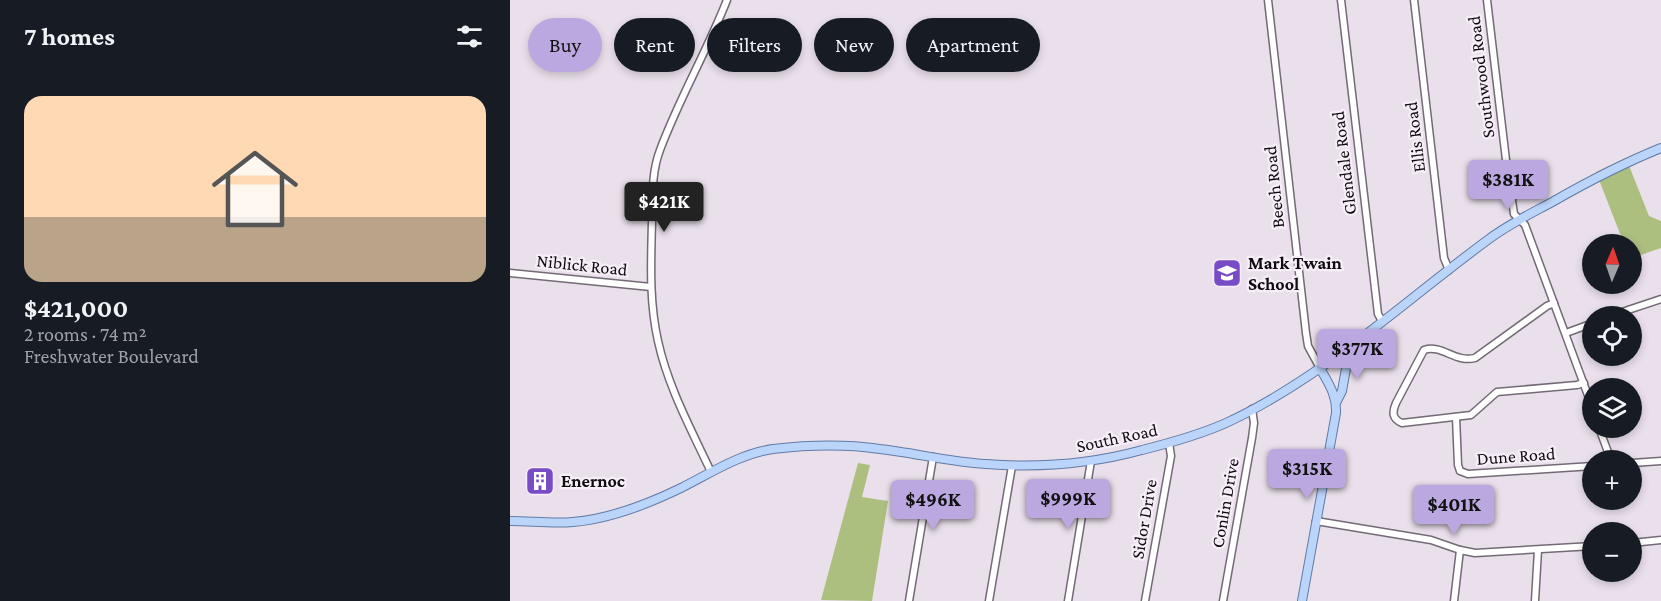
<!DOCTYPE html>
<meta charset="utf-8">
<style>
body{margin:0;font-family:"Crimson Pro",serif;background:#20242c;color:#f1f3f6;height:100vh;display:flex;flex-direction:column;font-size:22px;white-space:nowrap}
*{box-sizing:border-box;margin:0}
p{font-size:20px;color:#9ea1a6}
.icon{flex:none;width:33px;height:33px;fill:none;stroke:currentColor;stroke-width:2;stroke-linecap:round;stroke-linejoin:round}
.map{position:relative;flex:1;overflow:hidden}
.details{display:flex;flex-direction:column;background:#171b24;width:510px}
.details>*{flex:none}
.top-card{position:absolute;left:18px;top:18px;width:570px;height:54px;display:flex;gap:12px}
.needle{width:39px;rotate:2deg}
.tools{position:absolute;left:1072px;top:234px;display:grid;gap:12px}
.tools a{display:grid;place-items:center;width:60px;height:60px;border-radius:50%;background:#171b24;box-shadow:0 3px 9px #0003;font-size:30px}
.price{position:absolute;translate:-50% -51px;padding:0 14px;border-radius:6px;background:#bba8e0;color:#111;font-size:20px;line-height:39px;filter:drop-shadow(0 2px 3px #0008)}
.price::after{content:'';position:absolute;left:50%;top:36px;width:18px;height:14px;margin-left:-9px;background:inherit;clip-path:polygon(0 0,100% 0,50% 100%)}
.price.on{background:#222;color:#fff}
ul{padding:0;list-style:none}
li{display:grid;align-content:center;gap:12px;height:318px;padding:0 24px}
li+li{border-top:2px solid #363941}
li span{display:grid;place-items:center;height:186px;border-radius:18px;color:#555}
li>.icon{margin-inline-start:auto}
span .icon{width:108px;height:108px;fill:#fffc;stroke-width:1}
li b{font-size:26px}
h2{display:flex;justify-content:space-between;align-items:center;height:72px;padding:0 24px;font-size:26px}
.pill{padding:0 21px;border-radius:27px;background:#171b24;box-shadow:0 3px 9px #0003;font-size:21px;line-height:54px}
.pill.on{background:#bba8e0;color:#111}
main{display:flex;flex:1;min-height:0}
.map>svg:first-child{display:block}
.green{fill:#acbf7f}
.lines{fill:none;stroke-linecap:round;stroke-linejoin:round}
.minor-casing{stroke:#726a74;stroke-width:9}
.major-casing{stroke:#627ba5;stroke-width:10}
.minor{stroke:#fff;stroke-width:6}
.major{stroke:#bbd4fa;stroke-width:8}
.labels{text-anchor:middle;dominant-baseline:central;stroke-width:4.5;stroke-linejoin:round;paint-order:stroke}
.street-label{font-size:18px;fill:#0f0c0f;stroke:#f7eef9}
.poi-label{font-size:18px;font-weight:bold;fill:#0f0c0f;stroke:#f7eef9;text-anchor:start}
</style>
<main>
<section class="details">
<h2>7 homes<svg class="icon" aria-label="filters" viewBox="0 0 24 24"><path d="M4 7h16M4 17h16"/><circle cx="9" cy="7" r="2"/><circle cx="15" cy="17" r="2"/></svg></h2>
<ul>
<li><span style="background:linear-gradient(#ffd9b3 65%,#b9a48a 0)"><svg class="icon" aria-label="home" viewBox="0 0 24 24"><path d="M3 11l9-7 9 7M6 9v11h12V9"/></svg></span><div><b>$421,000</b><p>2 rooms · 74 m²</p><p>Freshwater Boulevard</p></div></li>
</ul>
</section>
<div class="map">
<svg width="1151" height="601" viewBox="0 0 1151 601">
<rect width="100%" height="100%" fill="#eae0ec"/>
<!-- green -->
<g class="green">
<polygon points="1116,158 1139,216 1151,221 1151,248 1122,258 1122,244 1114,244 1086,172"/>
<polygon points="348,463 360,465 352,497 378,501 362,601 311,600"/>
</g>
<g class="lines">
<!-- minor casing -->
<g class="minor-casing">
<g id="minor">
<polyline points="758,0 796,333 798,346 810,368"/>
<polyline points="831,0 868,314 872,321"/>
<polyline points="904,0 934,258 939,270"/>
<polyline points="977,0 996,160 1004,214 1015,225 1083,409"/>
<polyline points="0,273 141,287"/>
<path d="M1044,303L1037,306L965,358C945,363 932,344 914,350L886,403C882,412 882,419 892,423L961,415L987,392L1067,385L1074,383"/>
<polyline points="1100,316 1151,299"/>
<polyline points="1056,333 1083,323"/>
<polyline points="946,417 948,465 950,471 958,474 1083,466"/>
<polyline points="1089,428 1101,460"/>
<polyline points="1122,463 1151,461"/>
<path d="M201,472C181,429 158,387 148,341C139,301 141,262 142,222C143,197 141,174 150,150C169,99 197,51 217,0"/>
<polyline points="806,521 921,540 950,550 965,553 1083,546"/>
<polyline points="1122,543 1151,540"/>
<polyline points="399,601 423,457"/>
<polyline points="479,601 502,466"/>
<polyline points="558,601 581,461"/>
<polyline points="635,601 661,456 659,443"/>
<polyline points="713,601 742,438 744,423 742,409"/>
<polyline points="944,601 950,550"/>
<polyline points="1025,601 1028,550"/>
</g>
</g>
<!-- major casing -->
<g class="major-casing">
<g id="major">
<polyline points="826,403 832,391 840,346"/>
<path d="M0,521C21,521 42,524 63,522C100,519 138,504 171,488C201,473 229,454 263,449C298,445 335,444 370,449C405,453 440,462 476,464C529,468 581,464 632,450C660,443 689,435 716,423C813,378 893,302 979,239C999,224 1022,213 1044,201C1079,181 1114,163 1151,148"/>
<path d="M792,601L826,413C827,395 818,383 810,368"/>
</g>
</g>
<!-- minor -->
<use href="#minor" class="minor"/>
<!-- major -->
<use href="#major" class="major"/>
</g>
<!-- icons -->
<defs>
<g id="school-square" transform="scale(1.5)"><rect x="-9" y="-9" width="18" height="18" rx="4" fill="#784cc5" stroke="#f7eef9"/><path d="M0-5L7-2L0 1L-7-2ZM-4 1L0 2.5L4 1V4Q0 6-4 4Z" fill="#fff"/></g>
<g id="building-square" transform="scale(1.5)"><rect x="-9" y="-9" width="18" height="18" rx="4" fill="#784cc5" stroke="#f7eef9"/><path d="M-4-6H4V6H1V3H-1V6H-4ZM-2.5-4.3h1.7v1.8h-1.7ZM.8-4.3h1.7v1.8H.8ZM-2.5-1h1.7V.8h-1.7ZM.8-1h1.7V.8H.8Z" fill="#fff"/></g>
</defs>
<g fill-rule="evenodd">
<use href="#school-square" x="717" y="273"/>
<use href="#building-square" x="30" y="481"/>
</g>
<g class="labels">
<!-- street labels -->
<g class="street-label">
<text transform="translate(971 77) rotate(-97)">Southwood Road</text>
<text transform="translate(905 137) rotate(-97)">Ellis Road</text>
<text transform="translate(834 163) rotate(-97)">Glendale Road</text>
<text transform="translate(764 187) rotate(-96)">Beech Road</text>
<text transform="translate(72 265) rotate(6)">Niblick Road</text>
<text transform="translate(607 438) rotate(-12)">South Road</text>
<text transform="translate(1006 456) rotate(-4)">Dune Road</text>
<text transform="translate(715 503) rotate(-80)">Conlin Drive</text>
<text transform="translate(634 519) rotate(-80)">Sidor Drive</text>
</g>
<!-- poi labels -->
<g class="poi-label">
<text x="738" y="263">Mark Twain<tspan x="738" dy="21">School</tspan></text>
<text x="51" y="481">Enernoc</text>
</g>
</g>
</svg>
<div class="tools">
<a><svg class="needle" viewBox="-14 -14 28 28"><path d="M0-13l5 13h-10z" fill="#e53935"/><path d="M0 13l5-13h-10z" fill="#9ea1a6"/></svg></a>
<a><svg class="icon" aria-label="locate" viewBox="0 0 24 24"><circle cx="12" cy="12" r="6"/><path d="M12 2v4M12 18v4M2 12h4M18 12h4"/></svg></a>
<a><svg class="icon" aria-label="layers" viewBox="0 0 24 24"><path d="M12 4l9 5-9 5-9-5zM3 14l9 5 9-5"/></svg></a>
<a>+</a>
<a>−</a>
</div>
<b class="price" style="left:998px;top:211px">$381K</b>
<b class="price on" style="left:154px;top:233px">$421K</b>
<b class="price" style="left:847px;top:380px">$377K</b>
<b class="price" style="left:797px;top:500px">$315K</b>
<b class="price" style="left:558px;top:530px">$999K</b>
<b class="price" style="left:423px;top:531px">$496K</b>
<b class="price" style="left:944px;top:536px">$401K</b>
<div class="top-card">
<a class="pill on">Buy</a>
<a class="pill">Rent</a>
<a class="pill">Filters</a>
<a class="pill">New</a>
<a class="pill">Apartment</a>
</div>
</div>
</main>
